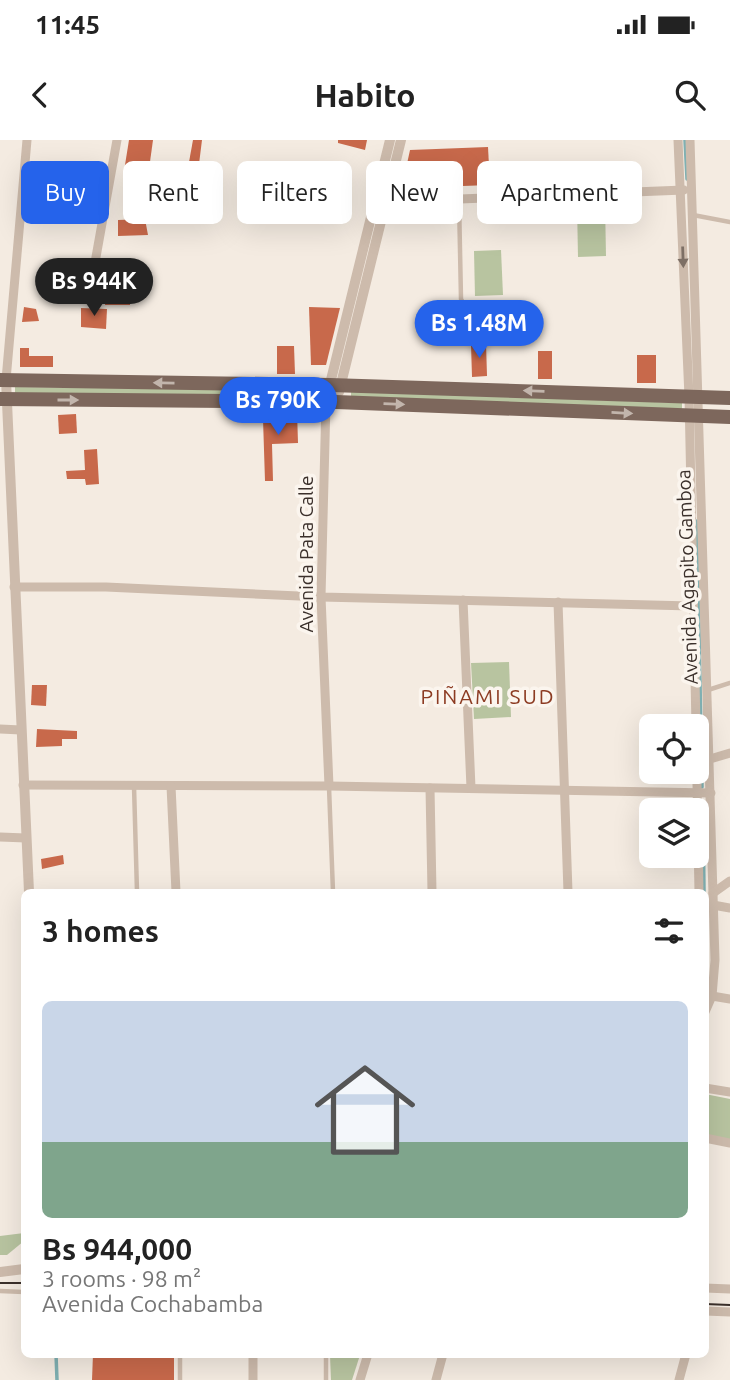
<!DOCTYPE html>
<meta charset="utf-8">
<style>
body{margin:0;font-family:Ubuntu,sans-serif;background:#f6f6f6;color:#222;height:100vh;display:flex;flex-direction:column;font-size:26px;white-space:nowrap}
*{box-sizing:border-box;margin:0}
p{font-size:23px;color:#767676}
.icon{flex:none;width:38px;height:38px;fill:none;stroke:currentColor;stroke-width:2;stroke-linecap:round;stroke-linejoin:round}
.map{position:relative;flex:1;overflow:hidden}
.panel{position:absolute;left:21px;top:749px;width:688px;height:469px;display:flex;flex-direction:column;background:#fff;border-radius:10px;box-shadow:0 7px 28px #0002}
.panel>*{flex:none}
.banner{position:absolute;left:21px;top:21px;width:690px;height:63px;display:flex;gap:14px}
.buttons{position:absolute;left:639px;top:574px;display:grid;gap:14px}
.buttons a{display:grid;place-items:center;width:70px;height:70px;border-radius:10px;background:#fff;box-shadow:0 7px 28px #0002;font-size:35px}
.price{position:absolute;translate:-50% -60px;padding:0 16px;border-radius:24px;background:#2563eb;color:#fff;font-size:23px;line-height:46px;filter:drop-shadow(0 2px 4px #0008)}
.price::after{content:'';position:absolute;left:50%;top:42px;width:21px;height:16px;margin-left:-10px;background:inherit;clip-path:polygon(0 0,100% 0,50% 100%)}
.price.current{background:#222;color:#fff}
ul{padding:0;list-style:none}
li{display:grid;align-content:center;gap:14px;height:371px;padding:0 21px}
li+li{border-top:2px solid #e0e0e0}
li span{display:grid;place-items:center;height:217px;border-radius:10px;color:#555}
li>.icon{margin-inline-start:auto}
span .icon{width:126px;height:126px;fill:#fffc;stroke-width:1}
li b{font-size:30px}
h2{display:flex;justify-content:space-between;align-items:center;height:84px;padding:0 21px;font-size:30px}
.tag{padding:0 24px;border-radius:10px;background:#fff;box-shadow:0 7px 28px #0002;font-size:24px;line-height:63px}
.tag.current{background:#2563eb;color:#fff}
.status{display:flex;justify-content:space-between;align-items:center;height:49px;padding:0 35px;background:#fff;direction:ltr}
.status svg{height:19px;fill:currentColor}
header{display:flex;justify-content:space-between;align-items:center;height:91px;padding:0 21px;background:#fff;font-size:32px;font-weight:600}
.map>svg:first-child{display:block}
.green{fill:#b8c4a0}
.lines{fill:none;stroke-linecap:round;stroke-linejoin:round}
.stream{stroke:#7fb0b2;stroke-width:3.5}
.building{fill:#c8694b}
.service{stroke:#cdbbac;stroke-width:4.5}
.minor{stroke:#cdbbac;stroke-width:9}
.tertiary{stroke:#cdbbac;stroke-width:10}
.primary{stroke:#7d675c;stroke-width:14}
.tram{stroke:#3b302b;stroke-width:2}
.oneway{fill:#7d6f65}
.oneway2{fill:#c2b5ac}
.labels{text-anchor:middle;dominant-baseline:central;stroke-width:7;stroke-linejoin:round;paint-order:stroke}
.street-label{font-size:19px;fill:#3b302b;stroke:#fbf5ee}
.neighbourhood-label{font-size:21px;letter-spacing:2px;fill:#8c3b22;stroke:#fbf5ee}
</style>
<div class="status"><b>11:45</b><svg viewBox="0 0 49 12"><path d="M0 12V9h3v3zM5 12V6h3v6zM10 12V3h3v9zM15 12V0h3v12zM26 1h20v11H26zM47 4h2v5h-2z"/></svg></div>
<header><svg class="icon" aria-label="back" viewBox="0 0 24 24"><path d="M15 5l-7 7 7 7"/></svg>Habito<svg class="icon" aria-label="search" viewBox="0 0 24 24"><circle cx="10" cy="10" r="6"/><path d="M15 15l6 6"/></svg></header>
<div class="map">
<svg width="730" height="1240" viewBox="0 0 730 1240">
<rect width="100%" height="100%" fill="#f4ebe1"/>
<!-- green -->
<g class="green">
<polygon points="605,63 606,116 578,117 577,64"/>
<polygon points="501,110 503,155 475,156 474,111"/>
<polygon points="15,247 314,250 314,256 15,253"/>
<polygon points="351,251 682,263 682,269 351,257"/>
<polygon points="509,522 511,577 474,579 471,523"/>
<polygon points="705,954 730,959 730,1000 705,995"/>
<polygon points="24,1093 24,1101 7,1115 0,1115 0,1096"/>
<polygon points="330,1215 360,1215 352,1240 331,1240"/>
</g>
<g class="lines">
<!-- stream -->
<g class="stream">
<polyline points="685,0 687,39"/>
<polyline points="697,381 702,647"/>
<polyline points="703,665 704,752"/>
<polyline points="705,802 705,831"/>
<polyline points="56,1214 57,1240"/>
</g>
</g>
<!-- building -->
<g class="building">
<polygon points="129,0 153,0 149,29 125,25"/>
<polygon points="193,0 202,0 199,24 189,22"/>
<polygon points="338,0 367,0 365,10 338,3"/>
<polygon points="488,7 490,45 408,48 403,42 410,10"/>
<polygon points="145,79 148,95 118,96 118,80"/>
<polygon points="102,138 117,138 117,141 131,144 130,165 105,165 106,147 102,147"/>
<polygon points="24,167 36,169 39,181 22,182"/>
<polygon points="309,167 340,168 326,225 311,225"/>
<polygon points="81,168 107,169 106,189 81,187"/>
<polygon points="471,204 486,204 487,236 472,237"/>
<polygon points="277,206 294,206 295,234 277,234"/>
<polygon points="20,208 29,208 29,216 53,216 53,227 20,227"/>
<rect x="538" y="211" width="14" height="28"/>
<rect x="637" y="215" width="19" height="28"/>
<polygon points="281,271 297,271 298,303 272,304 273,341 265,341 263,279 281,279"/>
<polygon points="76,274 77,293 59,294 58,275"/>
<polygon points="97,309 99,344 86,345 85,339 67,339 66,331 85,330 84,310"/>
<polygon points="32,545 47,545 46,566 31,565"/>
<polygon points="37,589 77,591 77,599 62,599 62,606 36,607"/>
<polygon points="63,715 64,724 42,729 41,719"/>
<polygon points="93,1214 174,1214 174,1240 92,1240"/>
</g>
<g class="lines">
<!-- service -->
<g class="service">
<polyline points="459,60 461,159 467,170"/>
<polyline points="693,75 730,82"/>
<polyline points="708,550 730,543"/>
<polyline points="134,646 137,752"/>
<polyline points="329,647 333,752"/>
<polyline points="0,1151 24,1152"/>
<polyline points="326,1214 326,1240"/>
<polyline points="180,1240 180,1214"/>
</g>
<!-- minor -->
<g class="minor">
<polyline points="678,0 689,257 696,586"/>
<polyline points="690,0 715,820 712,856 705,872"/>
<polyline points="385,62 684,50"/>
<polyline points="89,156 117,0"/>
<polyline points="6,240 27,0"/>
<polyline points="326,262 321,457 329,646"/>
<polyline points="14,447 106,447 321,457 692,466"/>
<polyline points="463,460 471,648"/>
<polyline points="558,462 568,752"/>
<polyline points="0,589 21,590"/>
<polyline points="696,590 699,752"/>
<polyline points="710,619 730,613"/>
<polyline points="23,645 329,646 711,653"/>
<polyline points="171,646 176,752"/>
<polyline points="430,648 432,752"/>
<polyline points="0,697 26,698"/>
<polyline points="713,753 730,741"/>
<polyline points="713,765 730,768"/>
<polyline points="712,856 730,859"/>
<polyline points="705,948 730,952"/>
<polyline points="705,998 730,1003"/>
<polyline points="705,1148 730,1149"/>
<polyline points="705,1171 730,1172"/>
<polyline points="253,1214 253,1240"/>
<polyline points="360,1240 368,1214"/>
<polyline points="436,1240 443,1214"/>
<polyline points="679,1240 686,1214"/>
</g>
<!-- tertiary -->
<g class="tertiary">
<polyline points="6,240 29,752"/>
<polyline points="328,252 390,0"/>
<polyline points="339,252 401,0"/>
<polyline points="0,1132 24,1129"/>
</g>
<!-- primary -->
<g class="primary">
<polyline points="0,240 330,245 730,258"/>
<polyline points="0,259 336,262 730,277"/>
</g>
<!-- tram -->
<g class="tram">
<polyline points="0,1143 24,1143"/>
<polyline points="705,1164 730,1165"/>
</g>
</g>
<!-- one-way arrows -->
<defs><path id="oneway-solid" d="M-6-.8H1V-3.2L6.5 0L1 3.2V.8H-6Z" transform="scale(1.75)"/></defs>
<use class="oneway" href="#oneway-solid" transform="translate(683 117) rotate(88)"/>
<g class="oneway2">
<use href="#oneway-solid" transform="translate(164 243) rotate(-179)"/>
<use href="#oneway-solid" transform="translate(534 251) rotate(-178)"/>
<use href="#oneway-solid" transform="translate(68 260)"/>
<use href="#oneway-solid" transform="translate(394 264) rotate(2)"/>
<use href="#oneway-solid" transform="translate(622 273) rotate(3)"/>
</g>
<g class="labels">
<!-- street labels -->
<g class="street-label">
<text transform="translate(306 414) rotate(-90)">Avenida Pata Calle</text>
<text transform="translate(687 437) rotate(-92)">Avenida Agapito Gamboa</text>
</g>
<!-- neighbourhood labels -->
<g class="neighbourhood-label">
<text x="488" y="556">PIÑAMI SUD</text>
</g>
</g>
</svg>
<div class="buttons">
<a><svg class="icon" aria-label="locate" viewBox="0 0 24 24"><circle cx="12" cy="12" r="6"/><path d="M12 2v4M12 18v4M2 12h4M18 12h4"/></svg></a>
<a><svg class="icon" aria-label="layers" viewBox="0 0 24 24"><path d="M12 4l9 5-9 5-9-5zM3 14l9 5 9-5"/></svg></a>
</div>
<b class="price current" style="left:94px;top:178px">Bs 944K</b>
<b class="price" style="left:479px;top:220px">Bs 1.48M</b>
<b class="price" style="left:278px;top:297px">Bs 790K</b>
<div class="banner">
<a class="tag current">Buy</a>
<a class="tag">Rent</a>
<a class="tag">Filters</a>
<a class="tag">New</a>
<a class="tag">Apartment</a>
</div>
<section class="panel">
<h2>3 homes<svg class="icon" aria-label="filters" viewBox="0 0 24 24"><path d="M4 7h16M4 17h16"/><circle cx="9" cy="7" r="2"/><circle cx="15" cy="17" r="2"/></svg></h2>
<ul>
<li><span style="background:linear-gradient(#c9d6e8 65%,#7fa58c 0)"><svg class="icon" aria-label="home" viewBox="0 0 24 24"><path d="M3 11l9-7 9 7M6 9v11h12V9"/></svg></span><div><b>Bs 944,000</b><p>3 rooms · 98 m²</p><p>Avenida Cochabamba</p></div></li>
</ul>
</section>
</div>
